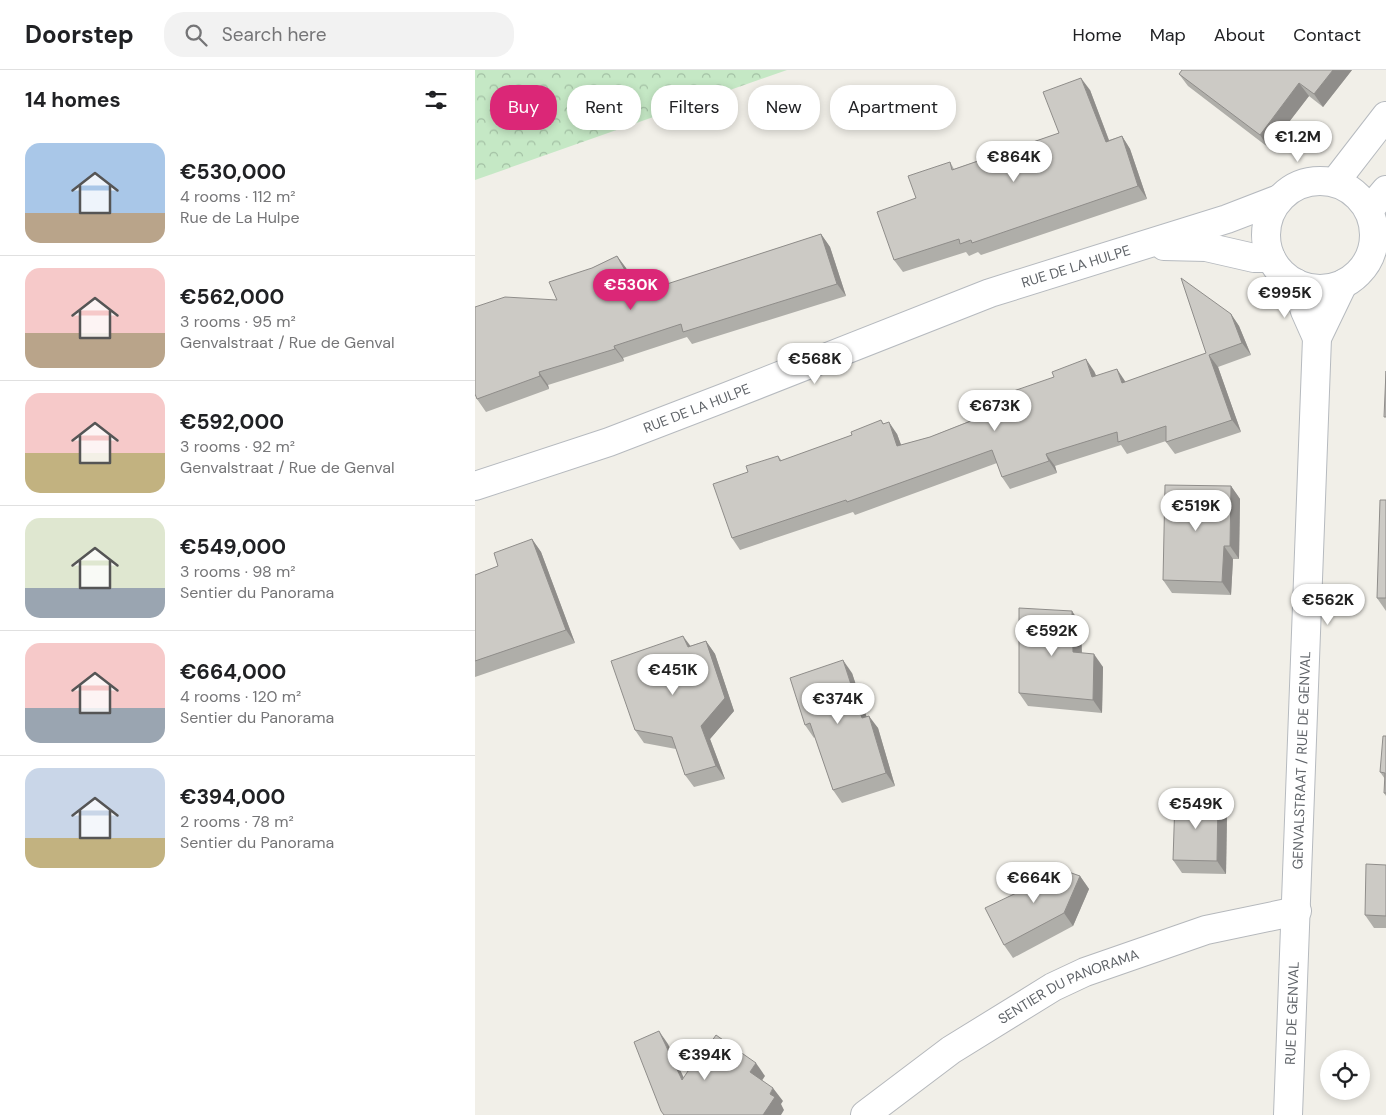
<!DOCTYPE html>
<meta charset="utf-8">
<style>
body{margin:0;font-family:"DM Sans",sans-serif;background:#f2f2f2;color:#202124;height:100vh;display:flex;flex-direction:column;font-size:19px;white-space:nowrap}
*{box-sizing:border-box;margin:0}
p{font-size:16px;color:#757577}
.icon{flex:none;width:28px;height:28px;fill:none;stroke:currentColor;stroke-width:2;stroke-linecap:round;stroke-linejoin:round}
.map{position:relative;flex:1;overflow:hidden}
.details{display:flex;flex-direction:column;background:#fff;width:475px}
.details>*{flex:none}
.top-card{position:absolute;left:15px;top:15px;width:475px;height:45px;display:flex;gap:10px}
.fabs{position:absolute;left:845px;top:980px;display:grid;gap:10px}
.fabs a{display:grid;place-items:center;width:50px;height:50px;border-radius:50%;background:#fff;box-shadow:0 2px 8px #0003;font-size:25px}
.price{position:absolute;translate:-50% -42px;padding:0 11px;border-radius:18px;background:#fff;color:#222;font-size:16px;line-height:32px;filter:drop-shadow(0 1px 2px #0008)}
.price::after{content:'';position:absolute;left:50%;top:30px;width:15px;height:11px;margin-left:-8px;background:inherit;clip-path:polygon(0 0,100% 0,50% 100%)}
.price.active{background:#db2777;color:#fff}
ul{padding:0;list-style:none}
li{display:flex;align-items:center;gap:15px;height:125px;padding:0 25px}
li+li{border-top:1px solid #e0e0e0}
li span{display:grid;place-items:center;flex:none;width:140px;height:100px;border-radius:15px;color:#555}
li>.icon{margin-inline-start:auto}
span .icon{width:60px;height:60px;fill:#fffc;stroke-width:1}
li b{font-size:21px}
h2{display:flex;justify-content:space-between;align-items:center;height:60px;padding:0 25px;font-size:21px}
.tag{padding:0 18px;border-radius:20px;background:#fff;box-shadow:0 2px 8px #0003;font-size:18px;line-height:45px}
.tag.active{background:#db2777;color:#fff}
header{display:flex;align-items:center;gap:30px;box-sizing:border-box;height:70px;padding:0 25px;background:#fff;border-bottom:1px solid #e0e0e0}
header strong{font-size:24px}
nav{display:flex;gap:28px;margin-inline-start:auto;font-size:18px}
.search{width:350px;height:45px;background:#f2f2f2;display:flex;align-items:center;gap:12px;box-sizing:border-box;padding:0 18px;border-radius:20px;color:#757577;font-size:19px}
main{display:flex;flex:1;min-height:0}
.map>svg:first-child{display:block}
.forest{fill:url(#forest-crowns)}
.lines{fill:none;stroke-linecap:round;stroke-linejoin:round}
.street-casing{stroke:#b5b8bc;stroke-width:30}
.secondary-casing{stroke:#b6babf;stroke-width:30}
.street{stroke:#fff;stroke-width:28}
.secondary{stroke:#fff;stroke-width:28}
.wall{fill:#afaea9}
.shaded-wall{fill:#8f8d8a}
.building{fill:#cccac5;stroke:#8f8d8a}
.labels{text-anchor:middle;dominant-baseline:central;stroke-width:4;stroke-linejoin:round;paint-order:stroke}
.street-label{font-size:14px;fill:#5f6368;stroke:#fff}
</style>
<header>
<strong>Doorstep</strong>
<div class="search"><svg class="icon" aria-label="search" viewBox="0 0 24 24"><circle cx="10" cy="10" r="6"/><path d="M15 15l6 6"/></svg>Search here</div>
<nav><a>Home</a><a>Map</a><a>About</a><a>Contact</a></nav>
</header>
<main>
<section class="details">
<h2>14 homes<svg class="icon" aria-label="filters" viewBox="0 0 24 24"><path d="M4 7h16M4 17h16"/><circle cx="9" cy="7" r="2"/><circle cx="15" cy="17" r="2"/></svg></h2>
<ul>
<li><span style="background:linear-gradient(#a9c7e8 70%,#b9a48a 0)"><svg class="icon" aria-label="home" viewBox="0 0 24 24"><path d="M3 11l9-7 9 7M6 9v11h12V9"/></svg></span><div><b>€530,000</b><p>4 rooms · 112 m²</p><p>Rue de La Hulpe</p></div></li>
<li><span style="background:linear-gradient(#f6c9c9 65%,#b9a48a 0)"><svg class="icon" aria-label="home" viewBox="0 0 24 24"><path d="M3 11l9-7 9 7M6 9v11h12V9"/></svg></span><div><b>€562,000</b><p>3 rooms · 95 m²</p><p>Genvalstraat / Rue de Genval</p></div></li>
<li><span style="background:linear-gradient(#f6c9c9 60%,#c2b280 0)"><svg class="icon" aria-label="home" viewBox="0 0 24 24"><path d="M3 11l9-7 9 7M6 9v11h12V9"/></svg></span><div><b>€592,000</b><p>3 rooms · 92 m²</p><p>Genvalstraat / Rue de Genval</p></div></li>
<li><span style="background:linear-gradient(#dfe7d0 70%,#9aa5b1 0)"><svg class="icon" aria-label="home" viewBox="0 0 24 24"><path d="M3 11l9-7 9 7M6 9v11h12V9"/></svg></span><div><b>€549,000</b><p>3 rooms · 98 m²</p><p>Sentier du Panorama</p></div></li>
<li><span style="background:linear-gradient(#f6c9c9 65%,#9aa5b1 0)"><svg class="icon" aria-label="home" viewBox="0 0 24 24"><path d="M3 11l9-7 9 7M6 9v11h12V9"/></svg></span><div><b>€664,000</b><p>4 rooms · 120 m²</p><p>Sentier du Panorama</p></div></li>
<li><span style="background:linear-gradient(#c9d6e8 70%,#c2b280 0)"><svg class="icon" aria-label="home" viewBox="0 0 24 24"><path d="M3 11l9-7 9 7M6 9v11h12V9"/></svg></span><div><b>€394,000</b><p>2 rooms · 78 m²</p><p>Sentier du Panorama</p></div></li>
</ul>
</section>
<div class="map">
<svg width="911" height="1045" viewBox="0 0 911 1045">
<defs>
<pattern id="forest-crowns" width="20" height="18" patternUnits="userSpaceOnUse" patternTransform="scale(1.25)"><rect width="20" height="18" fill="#c5e8c5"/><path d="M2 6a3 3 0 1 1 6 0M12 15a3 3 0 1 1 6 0" fill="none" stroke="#a3c0a4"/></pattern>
</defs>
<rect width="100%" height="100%" fill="#f1efe8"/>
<!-- forest -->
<polygon class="forest" points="0,0 312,0 0,110"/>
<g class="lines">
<!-- street casing -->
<g class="street-casing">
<g id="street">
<path id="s1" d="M390,1045L476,980L578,917L610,902L731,860L822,841"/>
</g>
</g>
<!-- secondary casing -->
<g class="secondary-casing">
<g id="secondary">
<circle cx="845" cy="165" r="54"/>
<polyline points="860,112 911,46"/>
<polyline points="894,140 911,120"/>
<polyline points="689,176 731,177 779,188 796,188"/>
<polyline points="821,213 830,241 842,268"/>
<path id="s2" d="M0,416L134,372L251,327L515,223L752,149L804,129"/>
<path id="s3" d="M813,1045L842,268L868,214"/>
</g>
</g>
<!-- street -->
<use href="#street" class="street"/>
<!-- secondary -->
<use href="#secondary" class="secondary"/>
</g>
<!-- wall -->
<g class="wall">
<polygon points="707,0 877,0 848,37 834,26 794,78 713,16 704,4"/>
<polygon points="615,20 634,70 647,66 655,79 672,129 506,185 503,182 494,186 491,182 428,202 419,190 441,128 475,92 479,99 584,63"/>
<polygon points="346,164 355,177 371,226 217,274 212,267 148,288 149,291 73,315 74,319 11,342 2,329 117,198 142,186 151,198 159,214 162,224"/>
<polygon points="756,244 764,256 776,285 743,297 766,362 700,384 691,372 691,371 652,384 646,375 580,396 582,403 535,419 527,407 522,393 380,445 378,442 265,480 257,468 273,402 303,386 307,391 377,365 406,350 408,353 422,364 426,375 455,367 619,301 621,305 650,312 731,283"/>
<polygon points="756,416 765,429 764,489 758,489 756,525 697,523 688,510"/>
<polygon points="911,430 911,541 902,528"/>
<polygon points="57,469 66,482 100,573 0,607 0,505 23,496"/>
<polygon points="606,554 607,583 628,597 627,643 553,636 544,623"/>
<polygon points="231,571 240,584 259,641 235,669 250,709 219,717 210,705 201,679 169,673 160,660 215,576"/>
<polygon points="377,603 391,646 403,658 420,716 367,733 358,720 340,667 339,668 330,655"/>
<polygon points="911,666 911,726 909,723 910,709 905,702"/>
<polygon points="752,743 751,804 707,803 698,790"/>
<polygon points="911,795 911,858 899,858 890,845"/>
<polygon points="605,806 614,819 598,856 538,888 529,875"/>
</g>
<!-- shaded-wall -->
<g class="shaded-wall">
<polygon points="858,0 877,0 848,37 839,24"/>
<polygon points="606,8 615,20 639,84 631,72"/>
<polygon points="824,13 834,26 794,78 785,65"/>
<polygon points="647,66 655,79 672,129 663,116"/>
<polygon points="346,164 355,177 371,226 362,214"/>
<polygon points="142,186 151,198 159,214 167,238 158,225"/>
<polygon points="756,244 764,256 776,285 767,273"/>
<polygon points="139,276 148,288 149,291 140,279"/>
<polygon points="734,285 743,297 766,362 757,350"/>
<polygon points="611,289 619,301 626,319 617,307"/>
<polygon points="642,299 650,311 656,325 647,313"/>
<polygon points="64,302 73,315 74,319 65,306"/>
<polygon points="414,352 422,364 431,388 422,376"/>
<polygon points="571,384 580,396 582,403 574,391"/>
<polygon points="756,416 765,429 764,489 755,476"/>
<polygon points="57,469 66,482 100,573 91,560"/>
<polygon points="749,476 758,489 756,525 747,512"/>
<polygon points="597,541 606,554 607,595 598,582"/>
<polygon points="208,566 217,578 213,577"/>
<polygon points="231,571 240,584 259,641 235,669 250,709 241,696 226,656"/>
<polygon points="619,584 628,597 627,643 618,630"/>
<polygon points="368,590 377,603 396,660 387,648"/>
<polygon points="394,646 403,658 420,716 411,703"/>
<polygon points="743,730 752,743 751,804 742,791"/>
<polygon points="605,806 614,819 598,856 589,843"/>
<polygon points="184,961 193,974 216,1023 207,1010"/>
<polygon points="281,993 290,1006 284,1015 275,1002"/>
<polygon points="298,1018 308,1031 306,1034 309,1040 306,1045 288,1045 295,1024"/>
</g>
<!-- building -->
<g class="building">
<polygon points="707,0 858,0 839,24 824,13 785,65 704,4"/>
<polygon points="606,8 631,72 647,66 663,116 497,173 496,170 485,174 484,169 419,190 402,142 441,128 433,106 475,92 477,100 584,63 568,22"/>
<polygon points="346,164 362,214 208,262 206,254 139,276 140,279 64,302 65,306 2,329 0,324 0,237 30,227 82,230 74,212 117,198 142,186 151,202 158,225"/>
<polygon points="706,208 756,244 767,273 734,285 757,350 691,372 691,356 643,372 642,362 571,384 574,391 527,407 517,380 372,432 371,430 257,468 238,414 273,402 271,396 303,386 305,391 377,365 376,362 406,350 408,354 414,352 422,376 455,367 506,347 501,334 579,307 577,302 611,289 617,307 642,299 647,313 731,283"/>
<polygon points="911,301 911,347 909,347"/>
<polygon points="690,415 756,416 755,476 749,476 747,512 688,510"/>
<polygon points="905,430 911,430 911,528 902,528"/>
<polygon points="57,469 91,560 0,591 0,505 23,496 19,483"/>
<polygon points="544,538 597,541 598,582 619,584 618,630 544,623"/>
<polygon points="208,566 213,577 231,571 250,628 226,656 241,696 210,705 197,667 160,660 136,591"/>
<polygon points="368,590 387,648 394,646 411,703 358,720 335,653 330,655 315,608"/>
<polygon points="908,666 911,666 911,723 909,723 910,703 905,702"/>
<polygon points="700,730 743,730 742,791 698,790"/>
<polygon points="568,793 605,806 589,843 529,875 510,838 560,814"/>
<polygon points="891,794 911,795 911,846 890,845"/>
<polygon points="184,961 207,1010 228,979 230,981 241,965 281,993 275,1002 298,1018 295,1024 300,1027 288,1045 189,1045 186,1041 159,972"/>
</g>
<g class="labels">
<!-- street labels -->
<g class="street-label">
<text stroke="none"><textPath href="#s2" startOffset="640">RUE DE LA HULPE</textPath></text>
<text stroke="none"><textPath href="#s2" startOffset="235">RUE DE LA HULPE</textPath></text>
<text stroke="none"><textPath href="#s3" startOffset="355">GENVALSTRAAT / RUE DE GENVAL</textPath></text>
<text stroke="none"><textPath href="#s1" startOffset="242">SENTIER DU PANORAMA</textPath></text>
<text stroke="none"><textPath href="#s3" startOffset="102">RUE DE GENVAL</textPath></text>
</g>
</g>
</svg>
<div class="fabs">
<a><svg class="icon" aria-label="locate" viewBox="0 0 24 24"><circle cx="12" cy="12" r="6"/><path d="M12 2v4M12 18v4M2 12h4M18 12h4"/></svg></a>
</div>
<b class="price" style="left:823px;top:93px">€1.2M</b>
<b class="price" style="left:539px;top:113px">€864K</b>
<b class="price active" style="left:156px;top:241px">€530K</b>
<b class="price" style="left:810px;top:249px">€995K</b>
<b class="price" style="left:340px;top:315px">€568K</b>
<b class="price" style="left:520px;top:362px">€673K</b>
<b class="price" style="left:721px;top:462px">€519K</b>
<b class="price" style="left:853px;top:556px">€562K</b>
<b class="price" style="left:577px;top:587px">€592K</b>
<b class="price" style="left:198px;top:626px">€451K</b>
<b class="price" style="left:363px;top:655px">€374K</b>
<b class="price" style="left:721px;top:760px">€549K</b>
<b class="price" style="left:559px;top:834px">€664K</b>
<b class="price" style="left:230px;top:1011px">€394K</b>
<div class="top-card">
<a class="tag active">Buy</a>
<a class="tag">Rent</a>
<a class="tag">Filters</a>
<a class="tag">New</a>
<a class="tag">Apartment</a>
</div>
</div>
</main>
